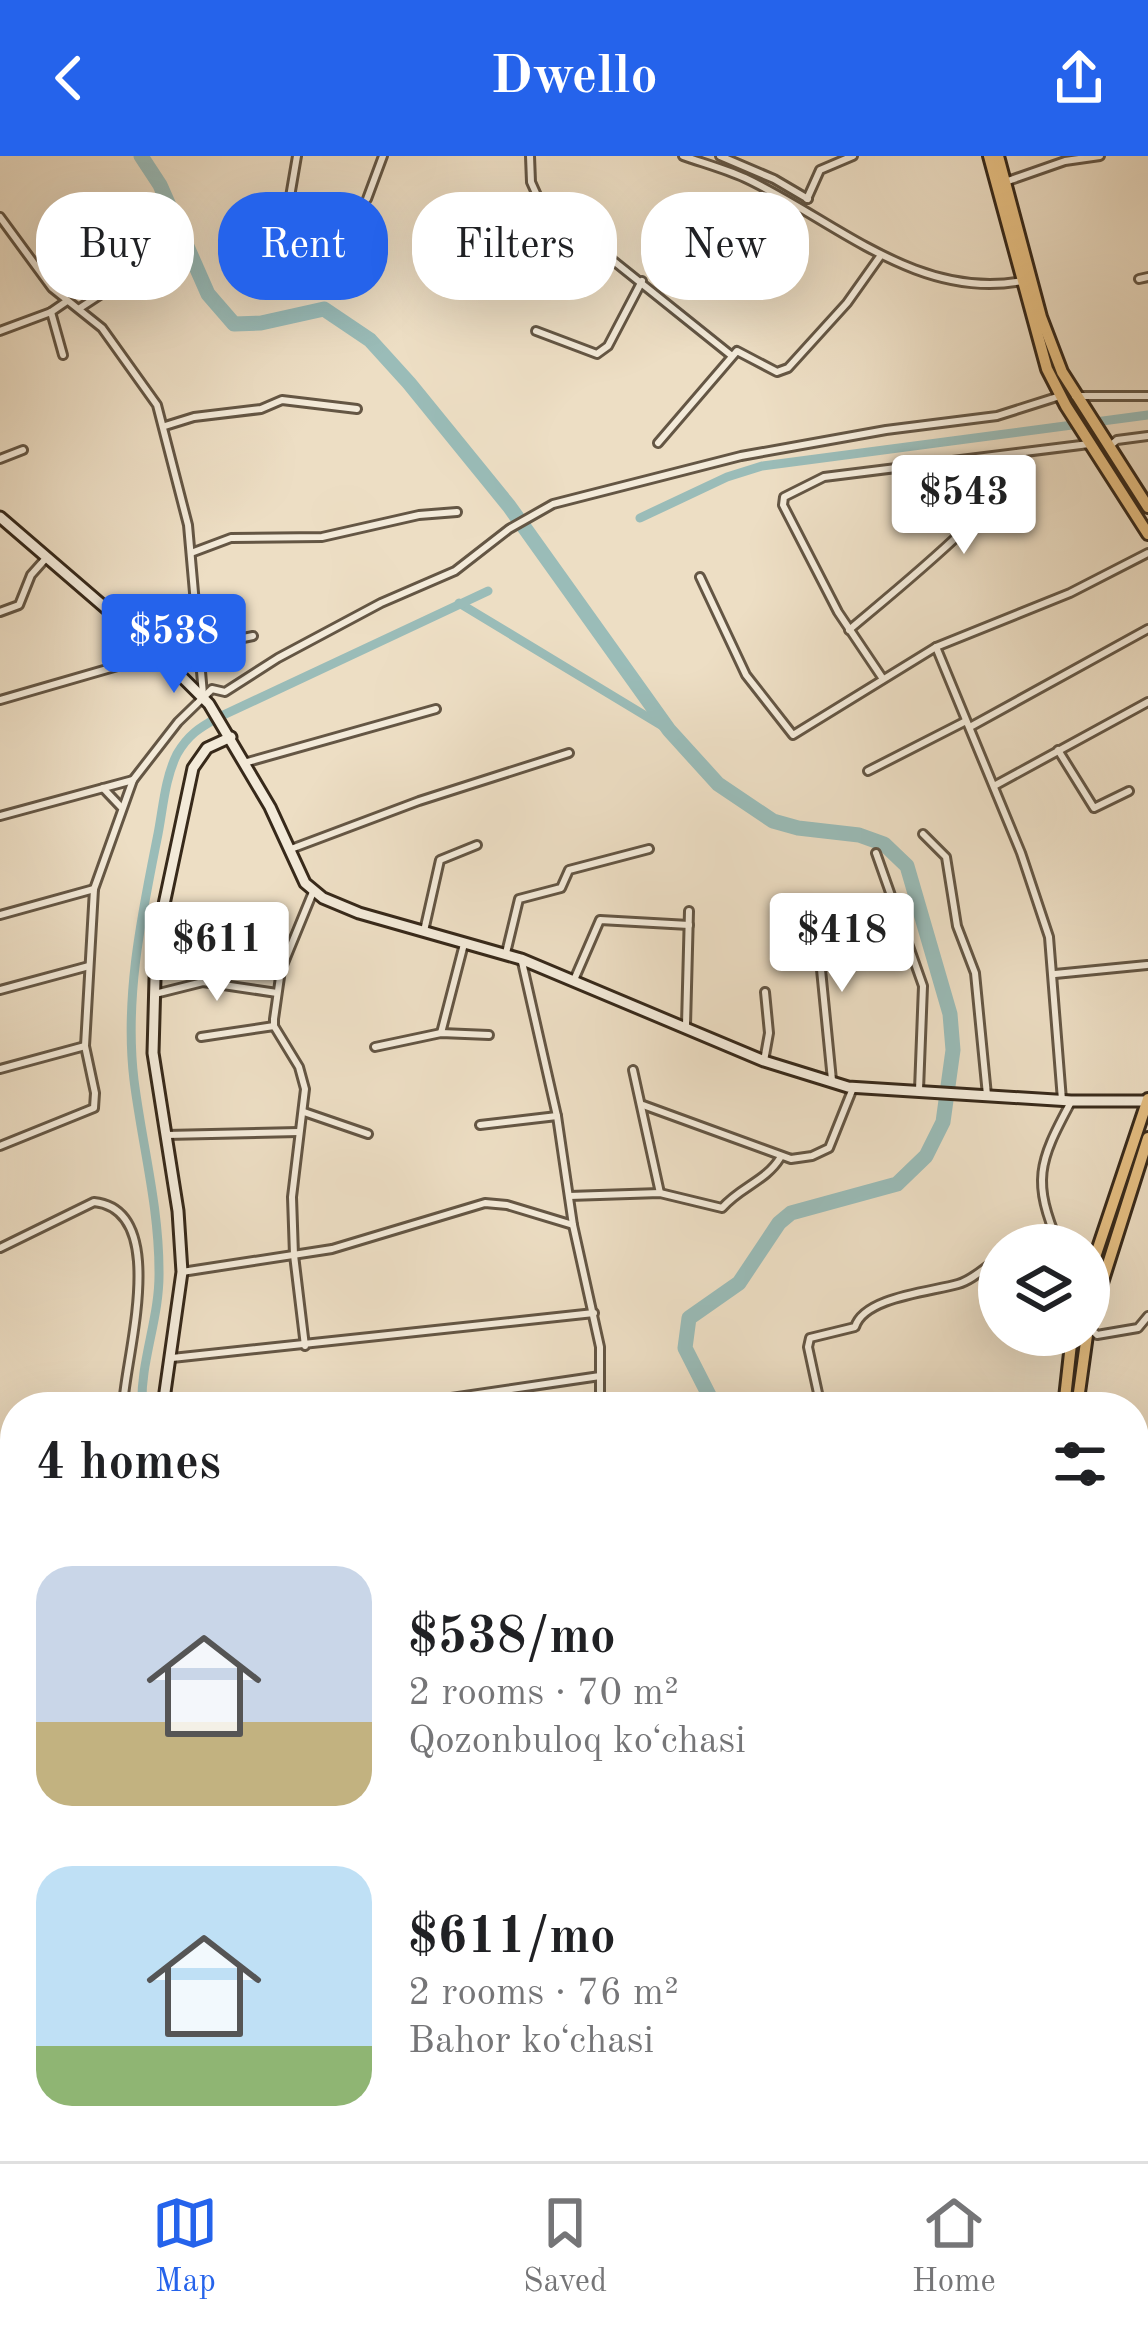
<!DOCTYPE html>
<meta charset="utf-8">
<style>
body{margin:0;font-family:"Old Standard TT",serif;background:#f2f2f2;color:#202124;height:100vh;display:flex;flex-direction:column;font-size:45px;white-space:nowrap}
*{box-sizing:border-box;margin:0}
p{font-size:39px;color:#757577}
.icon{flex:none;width:66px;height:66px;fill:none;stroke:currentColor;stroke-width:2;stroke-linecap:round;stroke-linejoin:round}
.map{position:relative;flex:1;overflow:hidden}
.panel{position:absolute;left:0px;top:1236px;width:1149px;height:771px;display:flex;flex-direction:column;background:#fff;border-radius:48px 48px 0 0;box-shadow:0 12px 48px #0002}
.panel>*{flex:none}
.banner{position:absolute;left:36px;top:36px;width:1077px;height:108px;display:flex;gap:24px}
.fabs{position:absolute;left:978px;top:1068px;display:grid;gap:24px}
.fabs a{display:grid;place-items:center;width:132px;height:132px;border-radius:50%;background:#fff;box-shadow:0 12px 48px #0002;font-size:60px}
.price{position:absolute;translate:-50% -102px;padding:0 27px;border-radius:12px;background:#fff;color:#222;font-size:39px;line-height:78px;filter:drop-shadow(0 3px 6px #0008)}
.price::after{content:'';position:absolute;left:50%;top:72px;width:36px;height:27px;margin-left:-18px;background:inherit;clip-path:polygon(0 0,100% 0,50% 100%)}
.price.selected{background:#2563eb;color:#fff}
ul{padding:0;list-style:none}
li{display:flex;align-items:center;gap:36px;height:300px;padding:0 36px}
li span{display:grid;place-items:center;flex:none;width:336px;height:240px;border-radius:36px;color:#555}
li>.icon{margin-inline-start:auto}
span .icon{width:144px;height:144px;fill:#fffc;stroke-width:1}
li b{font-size:51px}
h2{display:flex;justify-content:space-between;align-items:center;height:144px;padding:0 36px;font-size:51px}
.chip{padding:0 42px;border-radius:48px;background:#fff;box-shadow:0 12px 48px #0002;font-size:42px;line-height:108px}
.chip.selected{background:#2563eb;color:#fff}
header{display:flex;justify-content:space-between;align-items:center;height:156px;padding:0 36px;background:#2563eb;color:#fff;font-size:54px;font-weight:700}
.tabs{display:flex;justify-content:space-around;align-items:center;height:168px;border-top:3px solid #e0e0e0;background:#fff;font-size:33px;color:#757577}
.tabs a{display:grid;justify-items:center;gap:6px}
.tabs .selected{color:#2563eb}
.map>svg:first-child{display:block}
.green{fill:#bfbf8f;stroke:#7b7454;stroke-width:3}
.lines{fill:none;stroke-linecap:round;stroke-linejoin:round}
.canal{stroke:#9abcb8;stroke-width:9}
.river{stroke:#9abcb8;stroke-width:15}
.minor-casing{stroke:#645644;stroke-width:12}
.tertiary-casing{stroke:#645644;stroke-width:14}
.secondary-casing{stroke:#37291a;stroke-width:15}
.primary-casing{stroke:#37291a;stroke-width:16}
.minor{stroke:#f3ead9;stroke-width:6}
.tertiary{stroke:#f3ead9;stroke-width:8}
.secondary{stroke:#f3ead9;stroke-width:9}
.primary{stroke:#e6bf82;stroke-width:10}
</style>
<header><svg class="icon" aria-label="back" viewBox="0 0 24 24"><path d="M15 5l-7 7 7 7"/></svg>Dwello<svg class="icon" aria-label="share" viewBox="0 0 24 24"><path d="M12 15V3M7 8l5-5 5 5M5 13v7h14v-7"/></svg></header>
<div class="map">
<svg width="1148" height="2005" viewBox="0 0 1148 2005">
<rect width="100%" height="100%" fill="#eddec4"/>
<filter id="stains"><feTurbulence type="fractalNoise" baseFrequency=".00167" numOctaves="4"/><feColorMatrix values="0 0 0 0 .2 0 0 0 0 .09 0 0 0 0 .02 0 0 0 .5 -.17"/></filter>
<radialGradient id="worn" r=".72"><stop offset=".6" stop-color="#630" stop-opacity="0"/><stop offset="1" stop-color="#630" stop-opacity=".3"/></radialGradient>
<!-- green -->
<polygon class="green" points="15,1469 15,1596 0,1595 0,1472"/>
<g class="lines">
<!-- canal -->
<g class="canal">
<polyline points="640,362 727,321 762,310 1148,259"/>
<polyline points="459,447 669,574"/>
<path d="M142,1251C140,1205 160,1162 159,1115C159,1050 142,988 134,924C124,841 142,758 158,678C163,652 165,622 177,598C188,579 199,572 217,562L488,435"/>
<polyline points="68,1992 72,2005"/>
</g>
<!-- river -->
<g class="river">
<polyline points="141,0 160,29 208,138 234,168 261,167 324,153 370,184 409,227 509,350 669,574 718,628 773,665 798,672 859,679 884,688 907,710 950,858 953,894 943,966 926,1000 897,1028 791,1057 779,1067 739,1127 689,1162 685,1192 715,1251"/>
<polyline points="698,2005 700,1992"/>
</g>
<!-- minor casing -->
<g class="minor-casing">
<g id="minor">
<polyline points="530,0 531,26 540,46 732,200"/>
<path d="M683,0C703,7 725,13 745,22C833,63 917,145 1022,125"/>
<polyline points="720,0 774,23 808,43"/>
<polyline points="1005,26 1065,5 1100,0"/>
<polyline points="367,43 383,0"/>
<polyline points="807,43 820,14 853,0"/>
<polyline points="0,61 52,132 102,172 157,249 188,369 203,538"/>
<polyline points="285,70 297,0"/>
<polyline points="1139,123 1148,121"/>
<polyline points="80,152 112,131 139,125"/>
<polyline points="51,156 63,199"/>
<polyline points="0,175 51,156 67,145"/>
<polyline points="536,175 597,198 608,190 642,125"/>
<polyline points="1075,240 1148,240"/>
<polyline points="165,270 194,261 261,253 282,244 357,253"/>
<polyline points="658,287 737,195 777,216 788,212 847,147 881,99"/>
<polyline points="1110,290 1117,284 1148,280"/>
<polyline points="0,303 23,294"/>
<polyline points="191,397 231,382 322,381 419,359 457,356"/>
<polyline points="700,421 746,519 793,579 936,491 1070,437 1148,397"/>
<polyline points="0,456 19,449 31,419 47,401"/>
<path d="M849,474C884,444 1020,336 1023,297"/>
<polyline points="199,491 253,480"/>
<polyline points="936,491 1021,697 1049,781 1062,944"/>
<polyline points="883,523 838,456 783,349 784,341 824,321 1089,288"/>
<polyline points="0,544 159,498"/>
<polyline points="970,571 1148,473"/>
<polyline points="1058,594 1094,652 1129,635"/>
<polyline points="244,607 436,553"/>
<polyline points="868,615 966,565"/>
<polyline points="994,630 1148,546"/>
<polyline points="103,632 121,651"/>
<polyline points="0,660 133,624"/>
<polyline points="923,678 946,701 957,770 975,817 987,939"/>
<polyline points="291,693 419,645 569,597"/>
<polyline points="876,697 923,830 919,934"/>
<polyline points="815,753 832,924"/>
<polyline points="0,759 94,733"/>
<polyline points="424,775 440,704 477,689"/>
<polyline points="506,797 519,743 561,732 569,714 649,693"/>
<polyline points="522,806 557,960 573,1069 600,1191 600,1251"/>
<polyline points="1055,818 1147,809"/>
<polyline points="574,824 600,764 689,769"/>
<polyline points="0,834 89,810"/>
<polyline points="155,838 203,826 277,837"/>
<polyline points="686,869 689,755"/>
<polyline points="441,877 464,788"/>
<polyline points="201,881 274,870"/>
<polyline points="375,891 441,877 489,879"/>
<polyline points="764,905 769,877 765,836"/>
<polyline points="0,913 85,890"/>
<polyline points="633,914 660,1037"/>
<polyline points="643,949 791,1003 812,1000 829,992 853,932"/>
<polyline points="304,956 368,978"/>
<polyline points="480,969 557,960"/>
<polyline points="166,979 299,976"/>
<polyline points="0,990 94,952 95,937 85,890 94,733 133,624 178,566 212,533 225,536 278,502 381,447 455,415 509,373 553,348 741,300 886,274 997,260 1060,240"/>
<path d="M569,1040L660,1037L722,1052C740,1031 766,1025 780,1002"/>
<polyline points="1033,1089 1056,1080"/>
<path d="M1059,1089C1032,1025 1038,1007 1071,946"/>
<path d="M0,1092L94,1046C172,1054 124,1205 123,1251"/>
<polyline points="182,1116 332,1093 485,1047 507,1049 573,1069"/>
<polyline points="1089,1171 1097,1179 1138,1172 1148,1160"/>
<polyline points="305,1190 294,1099 292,1041 305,933 299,911 274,870 274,863 281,814 313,736"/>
<polyline points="172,1202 594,1157"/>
<polyline points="961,1243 963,1251"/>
<polyline points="390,1251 600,1220"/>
<path d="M821,1251L808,1191L810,1182L855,1171C864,1141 930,1136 958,1128C973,1124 986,1110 999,1102"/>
<polyline points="1134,1376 1148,1373"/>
<polyline points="0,1727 15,1730"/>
<polyline points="0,1862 15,1849"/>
<polyline points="1134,1891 1141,1890 1148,1879"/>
<polyline points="305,1992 311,2005"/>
<polyline points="823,1992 825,2005"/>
<polyline points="922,1992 922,2005"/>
<polyline points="185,2005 214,1992"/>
<polyline points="361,2005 363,1992"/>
<polyline points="499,2005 514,2001 521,1992"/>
</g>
</g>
<!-- tertiary casing -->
<g class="tertiary-casing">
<polyline id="tertiary" points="0,1343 15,1337"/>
</g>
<!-- secondary casing -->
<g class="secondary-casing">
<g id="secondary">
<polyline points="0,361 159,498 209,548 270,651 305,727 323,742 359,757 521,803 764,905 848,931 1071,945 1148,945"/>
<polyline points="169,1251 165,1236 182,1116 178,1055 153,897 156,786 193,612 207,592 231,581"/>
<polyline points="90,1992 93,2005"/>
</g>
</g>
<!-- primary casing -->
<g class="primary-casing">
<g id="primary">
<polyline points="989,0 1047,213 1066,250 1148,378"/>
<polyline points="998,0 1041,161 1062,216 1148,351"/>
<polyline points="1089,1119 1148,943"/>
<polyline points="1089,1168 1148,982"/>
<polyline points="1064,1251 1072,1179"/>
<polyline points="1077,1251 1087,1179"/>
<polyline points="1024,2005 1026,1992"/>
<polyline points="1036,2005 1038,1992"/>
</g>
</g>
<!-- minor -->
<use href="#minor" class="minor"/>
<!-- tertiary -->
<use href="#tertiary" class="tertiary"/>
<!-- secondary -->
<use href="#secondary" class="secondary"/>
<!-- primary -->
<use href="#primary" class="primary"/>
</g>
<rect width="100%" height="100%" filter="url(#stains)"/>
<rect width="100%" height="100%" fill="url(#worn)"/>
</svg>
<div class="fabs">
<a><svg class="icon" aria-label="layers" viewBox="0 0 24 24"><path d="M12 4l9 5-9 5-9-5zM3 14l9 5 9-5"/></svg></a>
</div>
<b class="price" style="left:964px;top:401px">$543</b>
<b class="price selected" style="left:174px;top:540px">$538</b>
<b class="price" style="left:842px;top:839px">$418</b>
<b class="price" style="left:217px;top:848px">$611</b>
<div class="banner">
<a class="chip">Buy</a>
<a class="chip selected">Rent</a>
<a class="chip">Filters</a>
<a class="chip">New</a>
</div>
<section class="panel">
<h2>4 homes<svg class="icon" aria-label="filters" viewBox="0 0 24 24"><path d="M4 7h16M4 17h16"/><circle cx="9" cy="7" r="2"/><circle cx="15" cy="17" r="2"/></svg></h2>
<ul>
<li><span style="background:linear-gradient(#c9d6e8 65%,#c2b280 0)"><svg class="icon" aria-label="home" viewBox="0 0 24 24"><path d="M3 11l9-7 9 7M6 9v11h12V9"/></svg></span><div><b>$538/mo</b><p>2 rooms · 70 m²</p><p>Qozonbuloq koʻchasi</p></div></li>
<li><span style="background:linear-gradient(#bfe0f5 75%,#8fb573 0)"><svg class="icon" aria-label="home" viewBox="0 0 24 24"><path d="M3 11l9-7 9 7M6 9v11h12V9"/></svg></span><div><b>$611/mo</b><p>2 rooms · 76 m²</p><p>Bahor koʻchasi</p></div></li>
</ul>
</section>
</div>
<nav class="tabs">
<a class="selected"><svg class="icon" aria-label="map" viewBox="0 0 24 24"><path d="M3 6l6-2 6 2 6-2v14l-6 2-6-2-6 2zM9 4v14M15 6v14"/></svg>Map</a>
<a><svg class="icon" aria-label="saved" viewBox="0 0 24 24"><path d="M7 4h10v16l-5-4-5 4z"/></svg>Saved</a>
<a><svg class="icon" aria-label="home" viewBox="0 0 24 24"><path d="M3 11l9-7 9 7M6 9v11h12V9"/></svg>Home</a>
</nav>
